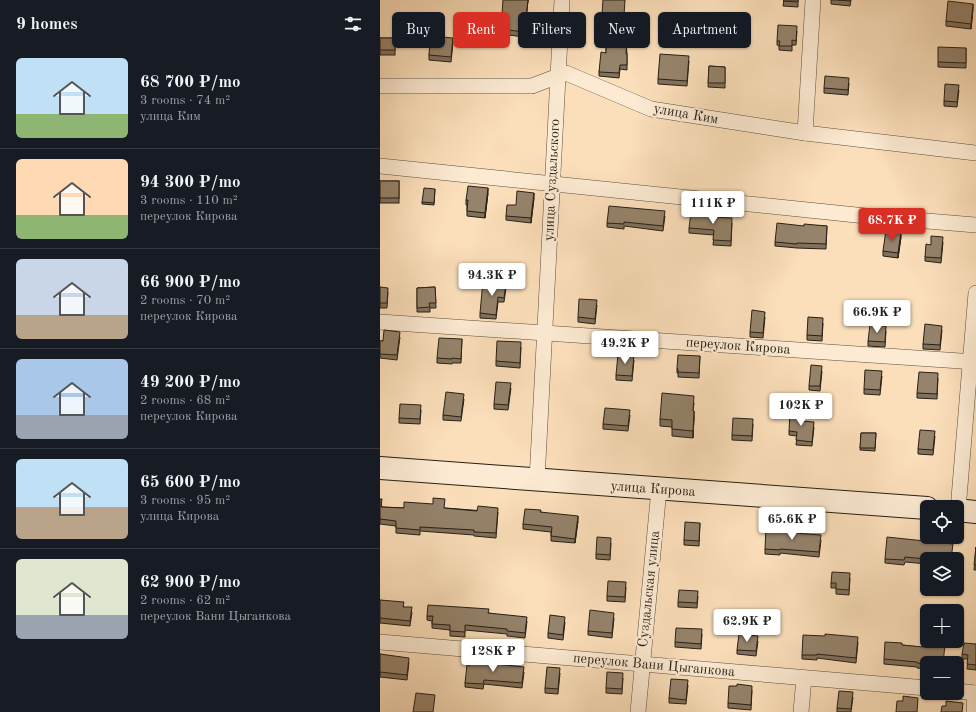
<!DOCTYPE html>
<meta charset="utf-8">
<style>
body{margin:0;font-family:"Old Standard TT",serif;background:#242831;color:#f1f3f6;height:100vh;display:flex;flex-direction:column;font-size:15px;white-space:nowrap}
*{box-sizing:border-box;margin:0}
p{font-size:13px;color:#9ea1a6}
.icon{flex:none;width:22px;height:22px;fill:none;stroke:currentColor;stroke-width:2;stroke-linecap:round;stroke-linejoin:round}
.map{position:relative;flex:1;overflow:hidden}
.sheet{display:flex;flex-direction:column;background:#171b24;width:380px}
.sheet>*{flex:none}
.banner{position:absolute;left:12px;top:12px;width:380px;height:36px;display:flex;gap:8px}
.tools{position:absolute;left:540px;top:500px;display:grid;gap:8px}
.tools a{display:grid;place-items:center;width:44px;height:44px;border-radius:6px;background:#171b24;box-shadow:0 1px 3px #0004;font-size:20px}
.price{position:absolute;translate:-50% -34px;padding:0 9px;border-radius:4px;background:#fff;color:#222;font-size:13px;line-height:26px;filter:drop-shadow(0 1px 2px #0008)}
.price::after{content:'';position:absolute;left:50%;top:24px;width:12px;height:9px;margin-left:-6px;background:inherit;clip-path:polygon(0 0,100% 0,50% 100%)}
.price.on{background:#d93025;color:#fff}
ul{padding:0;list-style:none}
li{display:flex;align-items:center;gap:12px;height:100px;padding:0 16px}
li+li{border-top:1px solid #363941}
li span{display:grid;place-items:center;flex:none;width:112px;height:80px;border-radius:6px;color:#555}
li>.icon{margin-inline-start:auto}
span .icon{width:48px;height:48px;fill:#fffc;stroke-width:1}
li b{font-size:17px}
h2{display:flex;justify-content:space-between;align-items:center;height:48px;padding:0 16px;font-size:17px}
.tag{padding:0 14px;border-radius:6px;background:#171b24;box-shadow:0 1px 3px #0004;font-size:14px;line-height:36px}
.tag.on{background:#d93025;color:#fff}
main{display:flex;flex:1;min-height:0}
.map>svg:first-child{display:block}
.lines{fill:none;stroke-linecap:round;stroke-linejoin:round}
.street-casing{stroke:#5c4f3e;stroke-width:16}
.secondary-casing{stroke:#271f15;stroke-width:24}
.street{stroke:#fcead2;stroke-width:15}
.secondary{stroke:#fcead2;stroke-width:22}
.wall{fill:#80715c;stroke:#271f15}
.shaded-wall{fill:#685c4b;stroke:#271f15}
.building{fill:#95836b;stroke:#271f15}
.labels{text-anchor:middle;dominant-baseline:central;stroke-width:4;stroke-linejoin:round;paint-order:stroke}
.street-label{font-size:14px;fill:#271f15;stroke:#fcead2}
</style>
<main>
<section class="sheet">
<h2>9 homes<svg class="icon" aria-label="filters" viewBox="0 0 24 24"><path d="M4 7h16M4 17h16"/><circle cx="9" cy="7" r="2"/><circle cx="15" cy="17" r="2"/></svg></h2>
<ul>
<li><span style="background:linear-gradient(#bfe0f5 70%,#8fb573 0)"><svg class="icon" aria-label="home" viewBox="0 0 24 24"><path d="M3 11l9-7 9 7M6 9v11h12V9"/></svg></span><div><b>68 700 ₽/mo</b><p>3 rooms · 74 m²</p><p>улица Ким</p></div></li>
<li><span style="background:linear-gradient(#ffd9b3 70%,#8fb573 0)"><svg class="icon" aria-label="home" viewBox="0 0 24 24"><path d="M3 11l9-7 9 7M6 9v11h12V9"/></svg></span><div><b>94 300 ₽/mo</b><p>3 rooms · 110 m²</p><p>переулок Кирова</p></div></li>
<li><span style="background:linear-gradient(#c9d6e8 70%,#b9a48a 0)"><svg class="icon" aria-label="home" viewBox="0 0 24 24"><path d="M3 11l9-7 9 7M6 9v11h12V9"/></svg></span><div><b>66 900 ₽/mo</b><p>2 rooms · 70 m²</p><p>переулок Кирова</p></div></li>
<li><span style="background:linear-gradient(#a9c7e8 70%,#9aa5b1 0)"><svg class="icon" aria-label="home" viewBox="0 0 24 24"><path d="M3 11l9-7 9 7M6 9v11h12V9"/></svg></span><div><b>49 200 ₽/mo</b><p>2 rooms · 68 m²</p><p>переулок Кирова</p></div></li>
<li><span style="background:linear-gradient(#bfe0f5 60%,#b9a48a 0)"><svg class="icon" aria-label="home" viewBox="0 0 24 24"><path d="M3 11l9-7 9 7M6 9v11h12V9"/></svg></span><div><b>65 600 ₽/mo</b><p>3 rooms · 95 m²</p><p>улица Кирова</p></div></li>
<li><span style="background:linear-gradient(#dfe7d0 70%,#9aa5b1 0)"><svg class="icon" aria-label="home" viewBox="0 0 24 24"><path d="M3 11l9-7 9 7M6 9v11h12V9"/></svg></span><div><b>62 900 ₽/mo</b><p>2 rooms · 62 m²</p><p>переулок Вани Цыганкова</p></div></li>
</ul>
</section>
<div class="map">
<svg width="596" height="712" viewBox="0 0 596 712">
<rect width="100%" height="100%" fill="#fbdfba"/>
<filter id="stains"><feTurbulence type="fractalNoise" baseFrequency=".005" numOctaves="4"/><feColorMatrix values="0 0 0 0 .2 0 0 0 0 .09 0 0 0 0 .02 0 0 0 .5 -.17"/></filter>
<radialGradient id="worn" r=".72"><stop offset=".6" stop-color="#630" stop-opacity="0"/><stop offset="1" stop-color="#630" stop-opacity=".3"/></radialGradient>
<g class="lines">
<!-- street casing -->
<g class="street-casing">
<g id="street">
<polyline points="0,86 152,86 186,73 271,109 425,133 596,153"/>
<polyline points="425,133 433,0"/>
<polyline points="0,166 486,216 596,225"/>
<polyline points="0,322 596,362"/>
<polyline points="157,480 182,0"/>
<polyline points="578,510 596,293"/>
<polyline points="0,642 547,688"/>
<polyline points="577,691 596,693"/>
<polyline points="258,712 279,489"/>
<polyline points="421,712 424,678"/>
<polyline points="594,712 595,693"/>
</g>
</g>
<!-- secondary casing -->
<g class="secondary-casing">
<g id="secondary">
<polyline points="0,468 547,508"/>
<polyline points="577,510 596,512"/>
</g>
</g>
<!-- street -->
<use href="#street" class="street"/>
<!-- secondary -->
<use href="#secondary" class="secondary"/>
</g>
<!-- wall -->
<g class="wall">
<polygon points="148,0 144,37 121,34 121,29"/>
<polygon points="404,0 418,0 418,7 403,6"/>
<polygon points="451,0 471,0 470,6 451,4"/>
<polygon points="593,9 591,29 566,26 566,21"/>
<polygon points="244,15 247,54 247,70 240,69 239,78 219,76 219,72 226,53 226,33 221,33 221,29"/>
<polygon points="417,31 416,45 412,45 412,51 399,50 399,46 397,45 397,41"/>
<rect x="0" y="38" width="15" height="17"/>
<polygon points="52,41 73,43 71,62 49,60 49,55"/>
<polygon points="586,48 586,68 558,67 558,62"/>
<polygon points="309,61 307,86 278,84 278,79"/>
<polygon points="329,66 345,67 345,88 328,87"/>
<polygon points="469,83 468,95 444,93 444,88"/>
<polygon points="579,90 577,107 564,106 564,101"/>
<rect x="0" y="181" width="19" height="22"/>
<polygon points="55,189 54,205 42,204 42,202"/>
<polygon points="108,193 105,218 87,216 87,205 86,205 86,200"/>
<polygon points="154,198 151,223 126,220 126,216 136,205"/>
<polygon points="285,216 283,231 244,226 244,229 227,227 227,223"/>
<polygon points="332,217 352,223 351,246 333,245 334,235 309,233 309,228"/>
<polygon points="424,226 447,226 446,249 417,248 395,246 395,242"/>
<polygon points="521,237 518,258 503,256 503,251"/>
<polygon points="563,242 561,263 545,261 545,257 551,245"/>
<polygon points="0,287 8,292 7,308 0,308"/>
<polygon points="55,287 56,308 50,308 50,312 37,312 37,288"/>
<polygon points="126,288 124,302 118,302 116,319 100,318 100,313"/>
<polygon points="217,305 215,324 198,322 198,317"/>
<polygon points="385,317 383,338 370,337 370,332"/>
<polygon points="443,323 442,341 427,340 427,335"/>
<polygon points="562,330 560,350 543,349 543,344"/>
<polygon points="506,331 505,347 488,346 488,341"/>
<polygon points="20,337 17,360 0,358 0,341 3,341"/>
<polygon points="82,339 81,363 72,363 72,364 57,363 57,358"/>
<polygon points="141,347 140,368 116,366 116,361"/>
<polygon points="320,356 319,378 298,377 298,373 297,373 297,368"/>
<polygon points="254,360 252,381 236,380 236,375"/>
<polygon points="442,371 440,391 429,390 429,386"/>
<polygon points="502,376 500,395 484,394 484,389"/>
<polygon points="558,378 557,399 537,398 537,393"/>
<polygon points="131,388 128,410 114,409 114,404"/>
<polygon points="84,399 81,421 63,420 63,415"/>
<polygon points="314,403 313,411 314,418 313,438 292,436 292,427 280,426 280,419"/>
<polygon points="41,410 40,424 19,423 19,418"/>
<polygon points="250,415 248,431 223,429 223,424"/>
<polygon points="422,421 434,427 432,446 416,445 417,436 409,435 409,431"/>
<polygon points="373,424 372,441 352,440 352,435"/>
<polygon points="481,433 496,433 495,451 480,450"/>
<polygon points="555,436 553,455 538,454 538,449"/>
<polygon points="0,499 2,507 24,508 65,508 118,512 116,538 94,536 94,535 40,531 40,535 16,533 16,526 0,524"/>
<polygon points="161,512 198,521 195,543 171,541 171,532 143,529 143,524"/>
<polygon points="320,523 319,546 304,545 304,540"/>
<polygon points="402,532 441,540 439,557 400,553 400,555 385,554 385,549"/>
<polygon points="231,543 230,560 216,559 216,554"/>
<polygon points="596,547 596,570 594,570"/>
<polygon points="573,548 547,559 547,564 525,562 524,565 505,563 505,559"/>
<polygon points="470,578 469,595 456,594 456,588 451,588 451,583"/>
<polygon points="246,587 245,602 227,601 227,596"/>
<polygon points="318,596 317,608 298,607 298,602"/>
<polygon points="0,600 24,607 32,612 30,626 0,623"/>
<polygon points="109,613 147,621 145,638 127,636 127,634 85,630 85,637 70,636 70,630 52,628 52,621 47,620 47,616"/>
<polygon points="234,618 232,638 208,635 208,631"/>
<polygon points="185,622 183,640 168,638 168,633"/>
<polygon points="322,634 321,649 295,647 295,642"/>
<polygon points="378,641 376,656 357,654 357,650"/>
<polygon points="478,642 476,663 437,658 437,660 422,659 422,655"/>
<polygon points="596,644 596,670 587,669 588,659 582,659 582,654"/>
<polygon points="522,645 565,650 547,663 547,669 537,668 537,667 504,664 504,659"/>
<polygon points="0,654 29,662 27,680 0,677"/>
<polygon points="106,663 144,672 142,688 104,684 103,689 85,687 85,683 91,665"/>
<polygon points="180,673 178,694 165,693 165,688"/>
<polygon points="243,678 242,694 226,693 226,688"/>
<polygon points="308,685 306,704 289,703 289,698"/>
<polygon points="372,690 371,710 348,708 348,703"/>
<polygon points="473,697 471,712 457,712 457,708"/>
</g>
<!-- shaded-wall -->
<g class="shaded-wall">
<polygon points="148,0 144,37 144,32"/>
<polygon points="593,4 593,9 591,29 591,24"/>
<polygon points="108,188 108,193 105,218 105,213"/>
<polygon points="154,193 154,198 151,223 151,218"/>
<polygon points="521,232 521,237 518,258 518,253"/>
<polygon points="314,411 314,418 313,438 313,431"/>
<polygon points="198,516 198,521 195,543 195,539"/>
</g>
<!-- building -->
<g class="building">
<polygon points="123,0 148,0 144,32 121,29"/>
<polygon points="223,0 245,0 244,15 248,16 246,54 247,54 247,65 240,65 239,73 219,72 221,52 226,53 226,29 221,29"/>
<polygon points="404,0 418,0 418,2 403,1"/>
<polygon points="458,0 470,0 470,1"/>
<polygon points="568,1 593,4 591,24 566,21"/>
<polygon points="398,25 417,26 416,41 412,40 412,46 399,46 400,41 397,41"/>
<polygon points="52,36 73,38 71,57 49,55 50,41 52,41"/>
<rect x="0" y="38" width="15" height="12"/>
<polygon points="558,47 586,48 586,63 558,62"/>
<polygon points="280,54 309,56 307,81 278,79"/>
<polygon points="329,66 345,67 345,83 328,83"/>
<polygon points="445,76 469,78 468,90 444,88"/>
<polygon points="565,84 579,85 577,102 564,101"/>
<rect x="0" y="181" width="19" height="17"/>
<polygon points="88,186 108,188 105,213 87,211 88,200 86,200"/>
<polygon points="44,188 55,189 54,203 42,202"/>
<polygon points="137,191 154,193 151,218 126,216 127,205 136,205"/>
<polygon points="229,206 285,211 283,226 244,222 244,224 227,223"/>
<polygon points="311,212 332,214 332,217 352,218 351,241 333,240 334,230 309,228"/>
<polygon points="397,223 424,226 424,224 447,226 446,244 417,243 417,244 395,242"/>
<polygon points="506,230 521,232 518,253 503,251"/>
<polygon points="551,236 563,237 561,258 545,257 546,244 551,245"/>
<polygon points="103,281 126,283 124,298 118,297 116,315 100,313"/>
<polygon points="0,287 8,288 7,303 0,303"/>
<polygon points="55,287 56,303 49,303 50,307 37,308 37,288"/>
<polygon points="199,299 217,300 215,319 198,317"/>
<polygon points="372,310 385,312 383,333 370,332"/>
<polygon points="428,317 443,318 442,336 427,335"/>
<polygon points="545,324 562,326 560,345 543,344"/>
<polygon points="490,325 506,326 505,342 488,341"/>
<polygon points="4,330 20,332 17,355 0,354 0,341 3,341"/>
<polygon points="59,338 82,339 81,359 72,358 72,359 57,358"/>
<polygon points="117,341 141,342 140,363 116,361"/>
<polygon points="238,354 254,355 252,376 236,375"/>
<polygon points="298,355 320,356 319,373 298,372 298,369 297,368"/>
<polygon points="431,365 442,366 440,386 429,386"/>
<polygon points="485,370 502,371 500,390 484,389"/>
<polygon points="539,372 558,373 557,394 537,393"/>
<polygon points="116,382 131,383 128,405 114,404"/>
<polygon points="66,392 84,394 81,417 63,415"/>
<polygon points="282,393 314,396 313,411 314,411 313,431 292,429 292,420 280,419"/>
<polygon points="20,404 41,405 40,419 19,418"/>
<polygon points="225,408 250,410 248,426 223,424"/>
<polygon points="410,412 423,413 422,421 434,422 432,442 416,440 417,432 409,431"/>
<polygon points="353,418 373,419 372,436 352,435"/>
<polygon points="540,430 555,431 553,450 538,449"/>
<polygon points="481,433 496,433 495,448 480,448"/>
<polygon points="53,498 65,499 64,508 97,511 98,506 118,508 116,533 94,532 94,530 40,527 40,530 16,528 16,521 0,519 0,499 2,499 1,507 24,508 24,502 53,504"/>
<polygon points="145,509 161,510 160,512 198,516 195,539 171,536 172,527 143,524"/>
<polygon points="305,522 320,523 319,541 304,540"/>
<polygon points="386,528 402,529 402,532 441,535 439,552 400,549 400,550 385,549"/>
<polygon points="217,537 231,538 230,555 216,554"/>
<polygon points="507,537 573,544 571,559 547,559 525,557 524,560 505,559"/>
<polygon points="596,547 596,565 594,565"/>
<polygon points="452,572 470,573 469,590 456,589 456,583 451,583"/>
<polygon points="228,581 246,582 245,597 227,596"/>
<polygon points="299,590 318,591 317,603 298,602"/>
<polygon points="0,600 24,602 23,607 32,607 30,621 0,618"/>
<polygon points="48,605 109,609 108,613 147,617 145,633 127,631 127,629 85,625 85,632 70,631 70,625 52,624 53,616 47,616"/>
<polygon points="210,610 234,613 232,633 208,631"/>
<polygon points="170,615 185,617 183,635 168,633"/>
<polygon points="296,628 322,629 321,644 295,642"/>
<polygon points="359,634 378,636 376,651 357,650"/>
<polygon points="445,634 478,637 476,658 437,654 437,655 422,655 423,635 445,636"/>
<polygon points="505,642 522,643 522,645 543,647 544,642 565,645 563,663 547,663 547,664 537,663 537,662 504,659"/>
<polygon points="584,643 596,644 596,665 587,664 588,655 582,654"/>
<polygon points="0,654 29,658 27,675 0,672"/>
<polygon points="91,659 106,660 106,663 144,667 142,683 104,680 103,684 85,683 87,665 91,665"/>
<polygon points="167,667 180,668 178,689 165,688"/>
<polygon points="227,672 243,673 242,689 226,688"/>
<polygon points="291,679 308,680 306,700 289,698"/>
<polygon points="357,684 372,686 371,705 348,703 349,686 357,686"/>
<polygon points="459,691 473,692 471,709 457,708"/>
<polygon points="36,693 55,695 53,712 33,712"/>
<polygon points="523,696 538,698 537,712 516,712 517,701 523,701"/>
<polygon points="566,701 583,703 582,712 561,712 562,706 566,706"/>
</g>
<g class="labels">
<!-- street labels -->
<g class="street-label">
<text transform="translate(306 114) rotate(10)">улица Ким</text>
<text transform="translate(172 180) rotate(-87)">улица Суздальского</text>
<text transform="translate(358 346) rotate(4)">переулок Кирова</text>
<text transform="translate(273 489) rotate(4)">улица Кирова</text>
<text transform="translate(269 589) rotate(-84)">Суздальская улица</text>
<text transform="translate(274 665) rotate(5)">переулок Вани Цыганкова</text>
</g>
</g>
<rect width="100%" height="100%" filter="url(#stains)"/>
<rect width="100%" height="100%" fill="url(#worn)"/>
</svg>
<div class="tools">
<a><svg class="icon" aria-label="locate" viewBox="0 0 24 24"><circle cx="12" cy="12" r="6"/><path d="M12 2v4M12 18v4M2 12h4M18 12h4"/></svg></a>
<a><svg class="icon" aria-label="layers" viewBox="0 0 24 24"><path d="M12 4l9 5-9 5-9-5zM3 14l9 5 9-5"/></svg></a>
<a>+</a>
<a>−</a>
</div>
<b class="price" style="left:333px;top:225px">111K ₽</b>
<b class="price on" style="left:512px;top:242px">68.7K ₽</b>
<b class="price" style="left:112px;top:297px">94.3K ₽</b>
<b class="price" style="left:497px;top:334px">66.9K ₽</b>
<b class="price" style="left:245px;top:365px">49.2K ₽</b>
<b class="price" style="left:421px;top:427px">102K ₽</b>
<b class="price" style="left:412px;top:541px">65.6K ₽</b>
<b class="price" style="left:367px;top:643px">62.9K ₽</b>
<b class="price" style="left:113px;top:673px">128K ₽</b>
<div class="banner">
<a class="tag">Buy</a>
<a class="tag on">Rent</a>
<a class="tag">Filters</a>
<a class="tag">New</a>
<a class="tag">Apartment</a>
</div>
</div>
</main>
